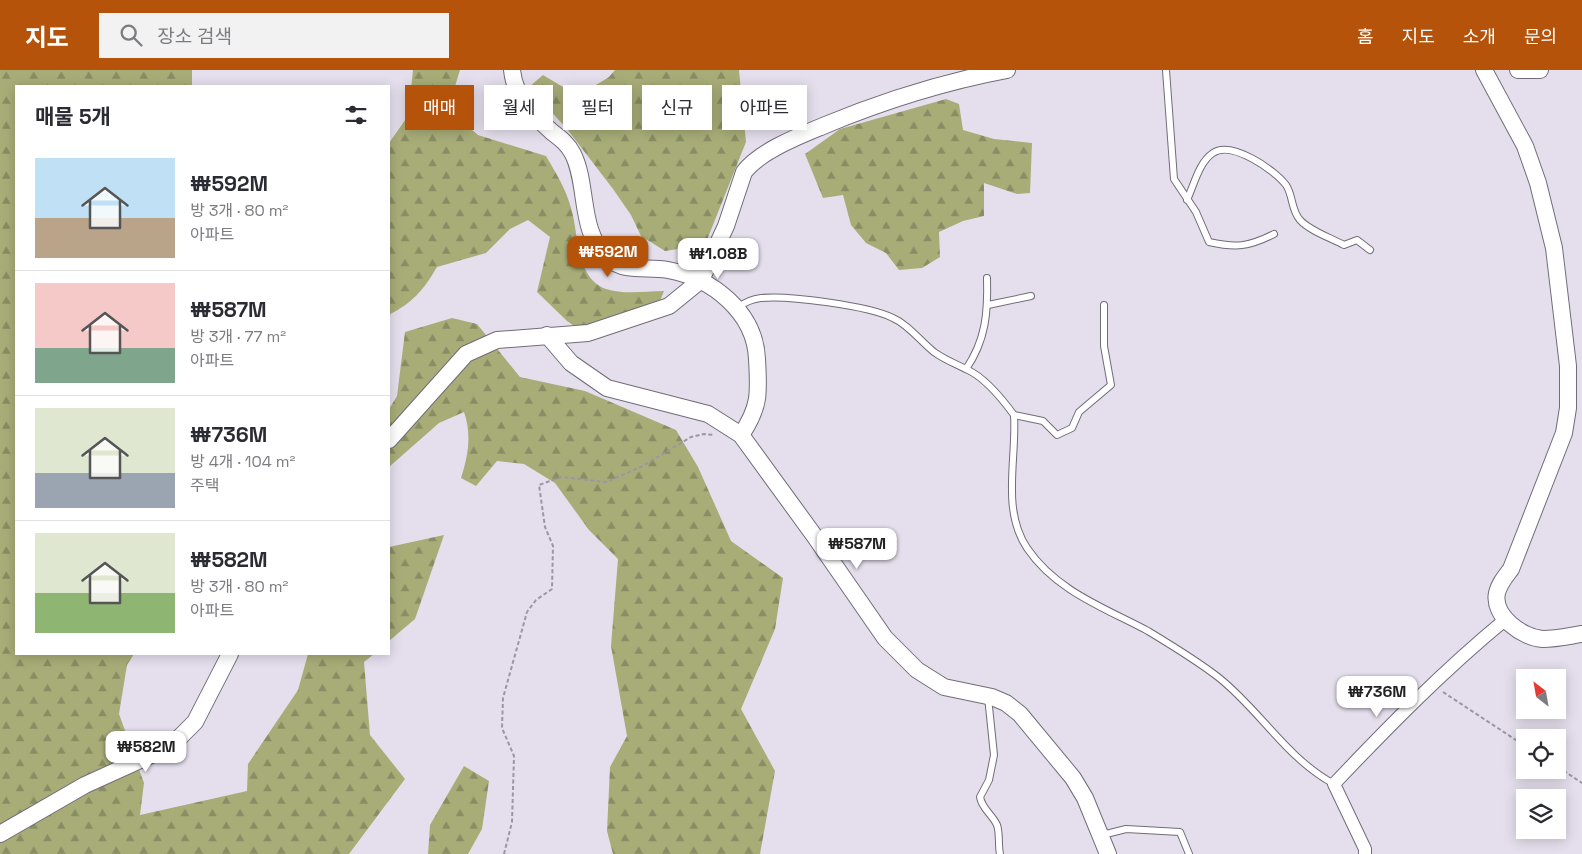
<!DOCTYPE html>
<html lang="ko">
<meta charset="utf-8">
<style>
body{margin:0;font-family:"Space Grotesk","Noto Sans KR",sans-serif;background:#f2f2f3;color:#2b2b33;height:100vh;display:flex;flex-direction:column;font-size:19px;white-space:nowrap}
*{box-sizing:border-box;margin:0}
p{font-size:16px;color:#7c7c81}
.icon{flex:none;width:28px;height:28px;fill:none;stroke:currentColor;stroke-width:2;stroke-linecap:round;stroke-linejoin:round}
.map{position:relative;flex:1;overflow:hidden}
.details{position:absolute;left:15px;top:15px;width:375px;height:570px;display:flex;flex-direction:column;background:#fff;border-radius:0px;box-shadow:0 2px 12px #0003}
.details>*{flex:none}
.hud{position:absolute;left:405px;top:15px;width:475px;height:45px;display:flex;gap:10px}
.needle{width:32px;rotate:329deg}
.tools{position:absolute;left:1516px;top:599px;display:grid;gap:10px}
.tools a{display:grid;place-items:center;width:50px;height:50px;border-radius:0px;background:#fff;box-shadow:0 2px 12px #0003;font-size:25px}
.price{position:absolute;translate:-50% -42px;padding:0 11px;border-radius:10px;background:#fff;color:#222;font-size:16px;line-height:32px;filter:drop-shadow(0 1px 2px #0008)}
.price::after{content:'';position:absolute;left:50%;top:30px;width:15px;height:11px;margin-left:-8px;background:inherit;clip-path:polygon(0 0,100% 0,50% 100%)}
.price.on{background:#b45309;color:#fff}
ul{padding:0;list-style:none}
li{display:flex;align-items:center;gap:15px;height:125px;padding:0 20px}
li+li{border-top:1px solid #e1e1e2}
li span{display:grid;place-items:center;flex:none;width:140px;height:100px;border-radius:0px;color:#555}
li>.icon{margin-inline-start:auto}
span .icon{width:60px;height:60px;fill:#fffc;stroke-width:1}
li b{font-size:21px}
h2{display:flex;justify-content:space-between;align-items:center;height:60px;padding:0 20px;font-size:21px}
.chip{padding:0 18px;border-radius:0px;background:#fff;box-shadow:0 2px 12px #0003;font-size:18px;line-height:45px}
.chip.on{background:#b45309;color:#fff}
header{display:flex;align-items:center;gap:30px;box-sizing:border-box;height:70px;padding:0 25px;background:#b45309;color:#fff}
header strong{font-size:24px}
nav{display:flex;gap:28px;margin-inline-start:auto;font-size:18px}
.search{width:350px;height:45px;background:#f2f2f3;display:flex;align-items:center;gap:12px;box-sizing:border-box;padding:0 18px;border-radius:0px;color:#7c7c81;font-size:19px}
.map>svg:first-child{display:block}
.forest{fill:url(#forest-firs)}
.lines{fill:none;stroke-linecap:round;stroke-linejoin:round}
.service-casing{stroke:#716c78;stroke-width:8}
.minor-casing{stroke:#716c78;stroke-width:14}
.tertiary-casing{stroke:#716c78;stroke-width:18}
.path{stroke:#9b96a1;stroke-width:2;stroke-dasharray:4 2.5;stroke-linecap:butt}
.service{stroke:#fff;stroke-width:6}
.minor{stroke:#fff;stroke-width:12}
.tertiary{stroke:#fff;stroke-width:16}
</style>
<header>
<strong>지도</strong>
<div class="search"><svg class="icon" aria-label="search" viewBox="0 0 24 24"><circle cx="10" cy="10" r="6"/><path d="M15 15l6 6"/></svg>장소 검색</div>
<nav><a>홈</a><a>지도</a><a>소개</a><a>문의</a></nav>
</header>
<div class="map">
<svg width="1582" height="784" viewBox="0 0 1582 784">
<defs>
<pattern id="forest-firs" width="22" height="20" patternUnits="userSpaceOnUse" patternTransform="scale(1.25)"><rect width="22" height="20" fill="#a8ad78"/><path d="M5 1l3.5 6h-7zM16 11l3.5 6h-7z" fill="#898d63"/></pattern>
</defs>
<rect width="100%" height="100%" fill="#e5dfed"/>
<!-- forest -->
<g class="forest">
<polygon points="0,0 192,0 192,16 16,16 16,584 134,584 127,595 119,644 144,713 140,745 247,721 248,694 298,620 308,584 374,584 364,592 370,665 405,709 349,784 0,784"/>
<path d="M413,0H460L448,39L478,65L546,86C556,103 566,119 571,138C579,163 575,208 606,219C624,225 646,221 664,221L660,231L577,258L567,251L537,222L550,167L528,150L510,159L486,183L437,197C423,221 413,232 389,245V73L408,46Z"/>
<polygon points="615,0 739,0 746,72 705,175 665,181 641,166 631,145 613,119 567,59 546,36 515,29 543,5 578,26 609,7"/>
<polygon points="946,29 959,34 963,60 994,69 1032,73 1030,123 1017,124 984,113 984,146 963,151 939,162 940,187 922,198 899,200 886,183 866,173 851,155 843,125 823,128 805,84 840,59"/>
<path d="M452,248L477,254L520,307L585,321L676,360L698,397L731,471L783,508L775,559L741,639L775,701L760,784H613L607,761L610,697L627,666L611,576L618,489L589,460L555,413L524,394L497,391L476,416L461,408C468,386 472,365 464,342L439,353L389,397V339L397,326L405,262Z"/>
<polygon points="444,465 415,549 389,571 389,477"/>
<polygon points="464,696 489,711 482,759 468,784 428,784 430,755"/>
</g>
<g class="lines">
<!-- service casing -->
<g class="service-casing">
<g id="service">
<path d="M1166,0L1174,109L1196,142L1209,172C1236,178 1248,177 1274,164"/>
<path d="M1187,130C1194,115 1199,92 1213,83C1231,70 1275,100 1286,115C1293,125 1291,140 1300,150C1310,161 1331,168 1344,175L1357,170L1370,180"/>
<polyline points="988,235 1031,226"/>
<path d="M737,238C745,232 751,229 761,228C787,225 870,236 893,248C909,255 920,271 934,282C945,290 956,294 968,300C985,308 1003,330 1014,345C1017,388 1001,439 1027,478C1056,521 1105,538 1148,561C1171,575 1196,590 1218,607C1260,640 1286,688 1334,714"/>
<path d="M966,299C986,270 988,242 987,208"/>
<polyline points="1014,345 1043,351 1057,365 1072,358 1079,342 1111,315 1104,276 1104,235"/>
<path d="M988,627L994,685L989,710L980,727C982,739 992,744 997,755C1000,763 998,775 1000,784"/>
<polyline points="1102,765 1126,759 1180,762 1189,784"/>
</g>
</g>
<!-- minor casing -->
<g class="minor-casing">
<path id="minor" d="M1365,784V779L1334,714C1389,656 1444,600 1506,549"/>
</g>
<!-- tertiary casing -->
<g class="tertiary-casing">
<g id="tertiary">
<path d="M512,0C515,28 532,44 552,62C560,68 568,74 573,84C589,117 578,163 609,189C626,203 648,196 668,200C712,208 755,242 757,289C759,323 760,337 741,365"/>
<path d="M1484,0L1525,76L1538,113L1554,178L1568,296V338L1564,363L1511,499C1505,507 1499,514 1497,523C1492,546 1523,568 1543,569C1556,569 1569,566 1582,564"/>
<polyline points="1518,0 1540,0"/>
<polyline points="547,265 571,293 607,318 708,344 741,365 813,464 885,568 917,600 944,617 992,627 1006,633 1020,644 1073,708 1085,728 1108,784"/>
<path d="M389,370L466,284L497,270L588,263L669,236L701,210L726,156L744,102C760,81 799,66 823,56C883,31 943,12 1007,0"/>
<polyline points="0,764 85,715 171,676 195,652 230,584"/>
</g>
</g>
<!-- path -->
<g class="path">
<polyline points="1443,622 1525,676"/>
<polyline points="1558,697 1582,713"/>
<polyline points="504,784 512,752 514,686 502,658 503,628 527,542 536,530 552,519 553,476 545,457 539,415 561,407 606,412 641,397 691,367 704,364 714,365"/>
</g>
<!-- service -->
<use href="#service" class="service"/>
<!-- minor -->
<use href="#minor" class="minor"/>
<!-- tertiary -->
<use href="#tertiary" class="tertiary"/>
</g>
</svg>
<div class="tools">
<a><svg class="needle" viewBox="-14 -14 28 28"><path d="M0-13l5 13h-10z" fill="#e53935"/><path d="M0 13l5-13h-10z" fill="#7c7c81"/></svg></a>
<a><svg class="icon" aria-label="locate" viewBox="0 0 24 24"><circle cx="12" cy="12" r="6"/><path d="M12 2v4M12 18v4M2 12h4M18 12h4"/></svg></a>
<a><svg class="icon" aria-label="layers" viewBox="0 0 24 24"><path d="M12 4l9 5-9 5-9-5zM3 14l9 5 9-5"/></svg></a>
</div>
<b class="price on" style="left:608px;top:208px">₩592M</b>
<b class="price" style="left:718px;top:210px">₩1.08B</b>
<b class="price" style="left:857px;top:500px">₩587M</b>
<b class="price" style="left:1377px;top:648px">₩736M</b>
<b class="price" style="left:146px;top:703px">₩582M</b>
<div class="hud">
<a class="chip on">매매</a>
<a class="chip">월세</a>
<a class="chip">필터</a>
<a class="chip">신규</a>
<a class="chip">아파트</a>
</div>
<section class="details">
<h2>매물 5개<svg class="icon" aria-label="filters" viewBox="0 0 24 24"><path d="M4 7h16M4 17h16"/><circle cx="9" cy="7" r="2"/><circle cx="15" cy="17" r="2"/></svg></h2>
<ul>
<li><span style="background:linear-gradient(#bfe0f5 60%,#b9a48a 0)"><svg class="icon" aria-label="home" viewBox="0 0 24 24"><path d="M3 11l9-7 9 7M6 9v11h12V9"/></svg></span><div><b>₩592M</b><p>방 3개 · 80 m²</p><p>아파트</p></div></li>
<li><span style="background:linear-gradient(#f6c9c9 65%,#7fa58c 0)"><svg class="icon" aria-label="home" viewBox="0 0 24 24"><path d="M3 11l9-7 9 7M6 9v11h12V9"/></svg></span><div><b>₩587M</b><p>방 3개 · 77 m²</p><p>아파트</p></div></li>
<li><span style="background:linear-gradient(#dfe7d0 65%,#9aa5b1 0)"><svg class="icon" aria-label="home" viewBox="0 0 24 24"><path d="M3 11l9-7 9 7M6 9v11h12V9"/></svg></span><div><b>₩736M</b><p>방 4개 · 104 m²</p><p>주택</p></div></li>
<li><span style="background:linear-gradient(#dfe7d0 60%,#8fb573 0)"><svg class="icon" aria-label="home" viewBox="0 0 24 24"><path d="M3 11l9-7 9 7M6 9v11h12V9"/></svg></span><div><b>₩582M</b><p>방 3개 · 80 m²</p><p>아파트</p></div></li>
</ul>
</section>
</div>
